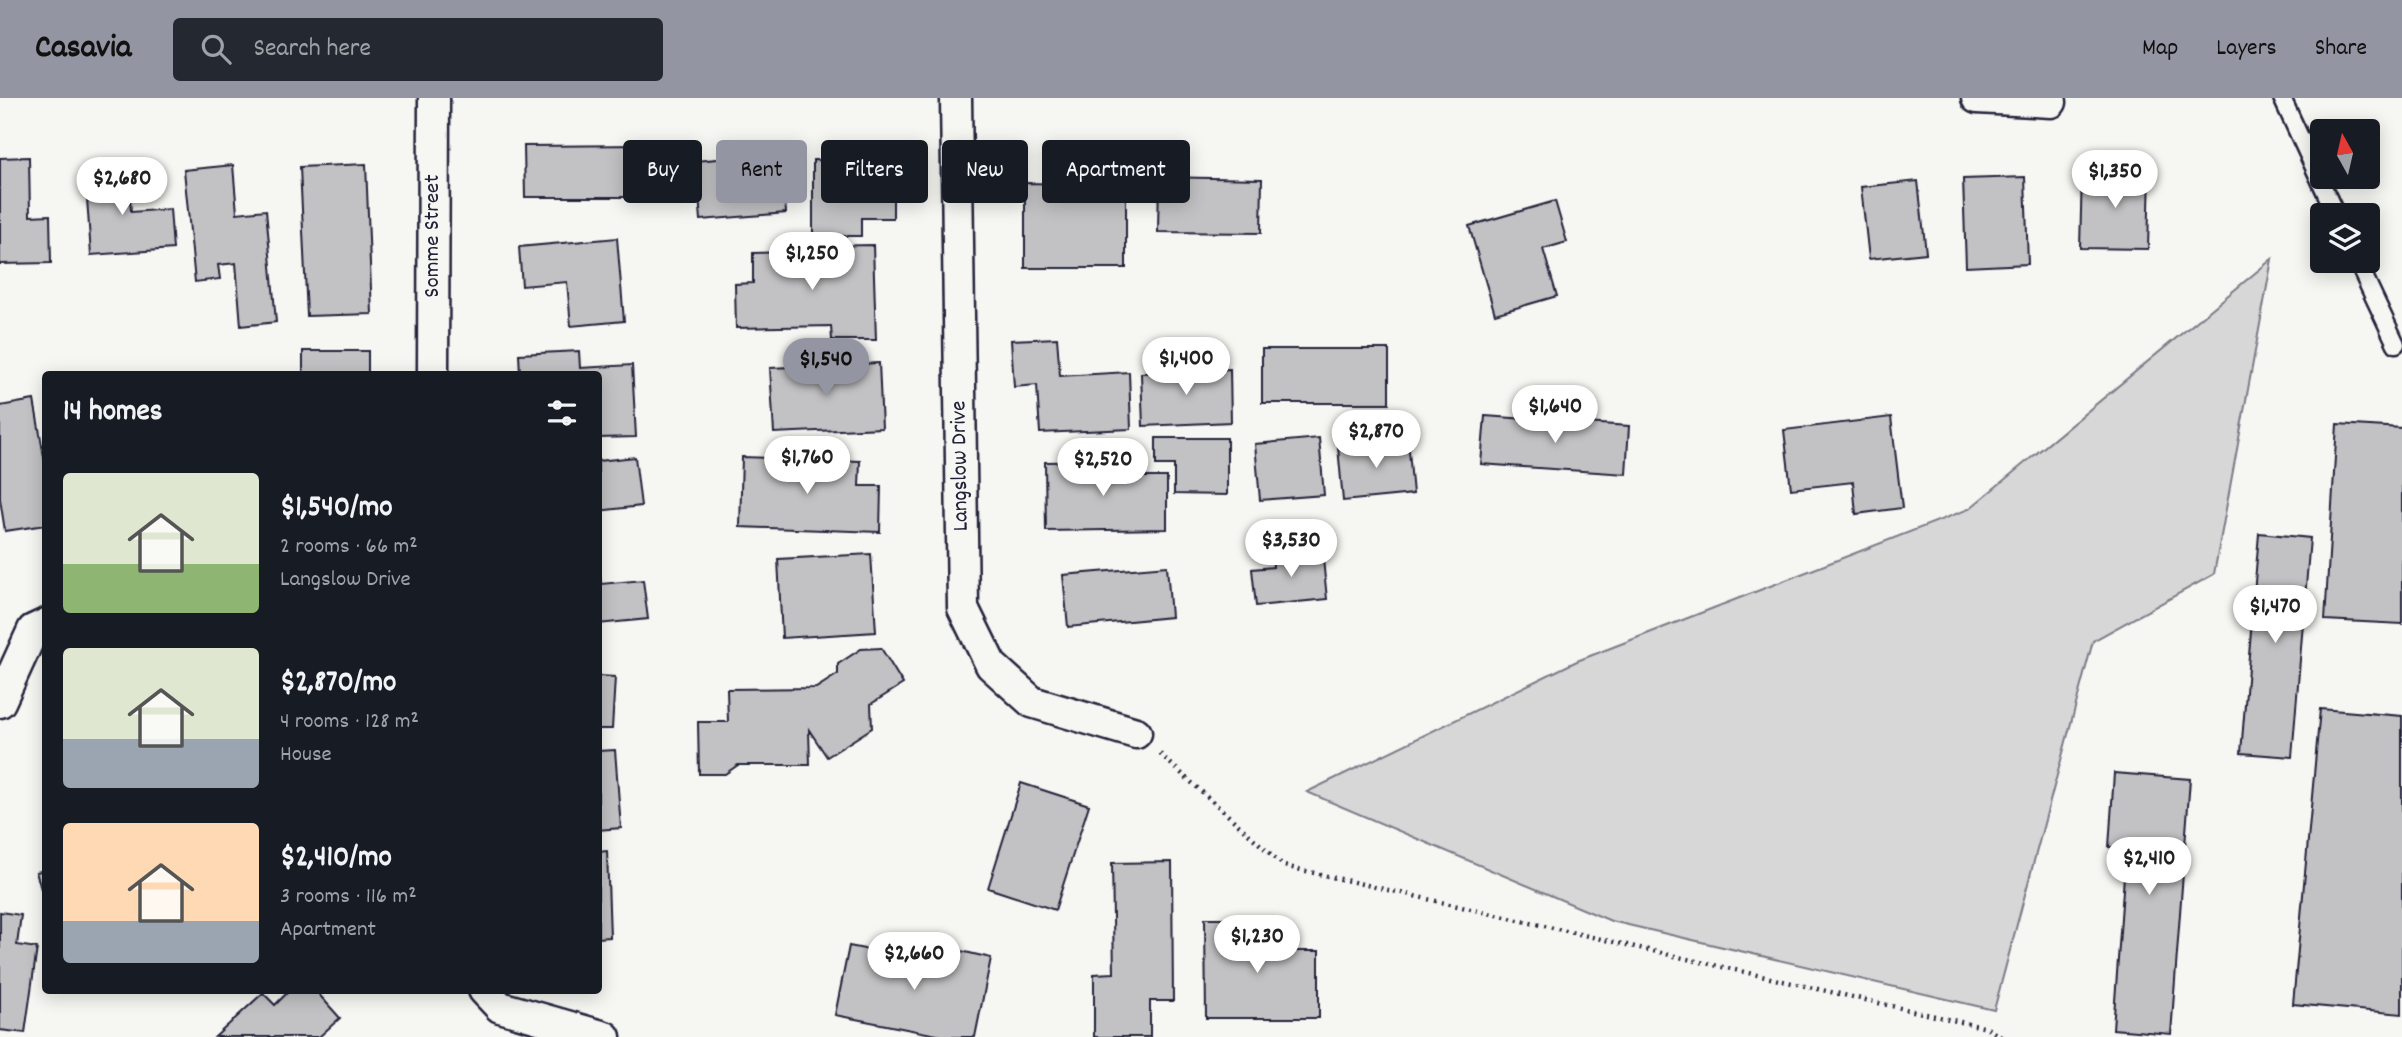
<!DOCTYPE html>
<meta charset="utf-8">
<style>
body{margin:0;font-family:Dekko,sans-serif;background:#242831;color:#f1f3f6;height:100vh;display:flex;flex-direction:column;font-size:26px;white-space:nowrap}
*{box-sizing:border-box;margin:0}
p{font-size:23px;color:#9ea1a6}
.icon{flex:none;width:38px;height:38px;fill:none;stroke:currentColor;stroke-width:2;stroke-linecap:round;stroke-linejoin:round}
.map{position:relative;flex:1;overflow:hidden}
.details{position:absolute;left:42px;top:273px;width:560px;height:623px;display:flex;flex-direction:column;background:#171b24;border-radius:7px;box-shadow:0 4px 18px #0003}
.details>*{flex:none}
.banner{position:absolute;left:623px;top:42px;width:665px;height:63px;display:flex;gap:14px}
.needle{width:46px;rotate:352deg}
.buttons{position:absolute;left:2310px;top:21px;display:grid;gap:14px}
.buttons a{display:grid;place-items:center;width:70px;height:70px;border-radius:7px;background:#171b24;box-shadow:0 4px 18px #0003;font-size:35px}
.price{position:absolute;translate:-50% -60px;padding:0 16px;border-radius:24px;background:#fff;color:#222;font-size:23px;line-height:46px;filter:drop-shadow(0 2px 4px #0008)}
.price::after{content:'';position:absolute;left:50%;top:42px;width:21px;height:16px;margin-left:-10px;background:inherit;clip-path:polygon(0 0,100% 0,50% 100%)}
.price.on{background:#9495a2;color:#111}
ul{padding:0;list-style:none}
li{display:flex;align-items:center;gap:21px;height:175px;padding:0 21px}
li span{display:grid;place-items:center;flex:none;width:196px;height:140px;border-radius:7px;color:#555}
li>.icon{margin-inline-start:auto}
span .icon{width:84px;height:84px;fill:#fffc;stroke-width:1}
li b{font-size:30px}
h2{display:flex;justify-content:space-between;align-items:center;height:84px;padding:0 21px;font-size:30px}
.tag{padding:0 24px;border-radius:7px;background:#171b24;box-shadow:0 4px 18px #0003;font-size:24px;line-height:63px}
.tag.on{background:#9495a2;color:#111}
header{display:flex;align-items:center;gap:42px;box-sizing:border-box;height:98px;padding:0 35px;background:#9495a2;color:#111}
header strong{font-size:33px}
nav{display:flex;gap:38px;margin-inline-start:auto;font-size:24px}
.search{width:490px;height:63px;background:#242831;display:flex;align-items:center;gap:18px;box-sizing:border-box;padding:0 24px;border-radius:7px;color:#9ea1a6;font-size:26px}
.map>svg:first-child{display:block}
.green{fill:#d7d7d7;stroke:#7c7c89;stroke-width:2}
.building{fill:#c2c2c4;stroke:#22223b;stroke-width:2}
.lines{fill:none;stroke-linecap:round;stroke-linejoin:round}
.service-casing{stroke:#22223b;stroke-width:21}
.minor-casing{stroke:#22223b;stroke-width:35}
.path{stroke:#22223b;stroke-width:4.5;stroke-dasharray:2 5;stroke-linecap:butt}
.service{stroke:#f6f6f2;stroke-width:16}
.minor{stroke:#f6f6f2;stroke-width:30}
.labels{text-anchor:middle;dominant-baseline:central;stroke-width:7;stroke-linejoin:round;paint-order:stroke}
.street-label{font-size:23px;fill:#22223b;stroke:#f6f6f2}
</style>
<header>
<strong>Casavia</strong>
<div class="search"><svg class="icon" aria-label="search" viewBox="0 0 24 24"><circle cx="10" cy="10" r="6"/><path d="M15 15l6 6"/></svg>Search here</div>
<nav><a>Map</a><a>Layers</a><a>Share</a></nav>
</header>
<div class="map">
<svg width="2402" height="939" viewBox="0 0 2402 939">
<rect width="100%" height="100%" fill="#f6f6f2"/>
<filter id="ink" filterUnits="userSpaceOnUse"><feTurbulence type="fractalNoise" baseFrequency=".0143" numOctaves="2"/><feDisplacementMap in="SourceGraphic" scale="14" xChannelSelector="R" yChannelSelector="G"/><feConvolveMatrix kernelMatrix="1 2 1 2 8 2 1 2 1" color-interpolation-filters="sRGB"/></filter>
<g filter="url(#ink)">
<!-- green -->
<polygon class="green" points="2272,161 2214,476 2093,543 1994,912 1611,823 1307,694 1577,563 1969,411"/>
<!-- building -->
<g class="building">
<polygon points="646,47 646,99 525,99 524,48"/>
<polygon points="782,55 786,115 701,122 696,63"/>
<polygon points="29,59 30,118 50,117 51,165 0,166 0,60"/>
<polygon points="813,62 893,63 893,120 861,120 861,138 813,138"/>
<polygon points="366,66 372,216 307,218 300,69"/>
<polygon points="233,67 237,115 266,112 276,224 241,228 236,165 218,167 220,181 195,184 184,72"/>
<polygon points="128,68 131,114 170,111 173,151 91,157 85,72"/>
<polygon points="2115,73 2150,74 2148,151 2080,150 2082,75 2115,76"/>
<polygon points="1159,79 1262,81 1261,135 1158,134"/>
<polygon points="2025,79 2028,166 1966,169 1963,81"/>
<polygon points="1073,81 1126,81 1126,170 1025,170 1025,85 1073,86"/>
<polygon points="1918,83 1926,155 1869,161 1861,89"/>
<polygon points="1555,103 1567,144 1543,151 1557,198 1495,216 1469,128"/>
<polygon points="617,140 624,223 571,228 567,184 522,188 519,149"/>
<polygon points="873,147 876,242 832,242 831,228 736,230 735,186 753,185 753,155 821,153 821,148"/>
<polygon points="1057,240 1060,278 1129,274 1131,331 1040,335 1037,287 1014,289 1011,242"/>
<rect x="1262" y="251" width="127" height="54"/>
<rect x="303" y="253" width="65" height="23"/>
<polygon points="579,253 580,270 632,267 636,339 598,340 598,276 520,276 519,256"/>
<polygon points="879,265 882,330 774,335 770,270"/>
<polygon points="1230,271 1231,324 1143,328 1141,275"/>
<polygon points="34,302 46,370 46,427 5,433 0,401 0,308"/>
<polygon points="1485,318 1629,328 1626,376 1481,366"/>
<polygon points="1891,319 1902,410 1856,416 1853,384 1791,391 1784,332"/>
<polygon points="2337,326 2402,330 2402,526 2325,522"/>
<polygon points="1156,340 1227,340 1227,397 1174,396 1174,367 1156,367"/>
<polygon points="1319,340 1324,397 1260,402 1255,346"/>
<polygon points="1408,342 1413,396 1343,403 1338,349"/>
<polygon points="635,359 641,408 598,413 598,363"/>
<polygon points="742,359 860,363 859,388 881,388 880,434 740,429"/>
<polygon points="1127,363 1127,379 1167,379 1167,431 1046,433 1045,364"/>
<polygon points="2259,435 2310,440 2292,659 2241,655"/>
<polygon points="1322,451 1327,501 1256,508 1252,471 1273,469 1272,457"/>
<polygon points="871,456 876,534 782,540 778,461"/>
<polygon points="598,460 601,486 643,482 648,521 598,526"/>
<polygon points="1167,468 1171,519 1068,529 1063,477"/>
<polygon points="881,550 903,586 871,606 872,630 827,659 809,632 810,667 738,667 725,676 699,676 698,624 728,624 727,591 816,590 838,576 838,566 861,551"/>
<polygon points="598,578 615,579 612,631 598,631"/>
<polygon points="2320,611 2402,618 2402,916 2293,906"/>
<polygon points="615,652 621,730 598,732 598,653"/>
<polygon points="2114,675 2190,681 2171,936 2113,931 2126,750 2109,749"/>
<polygon points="1021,685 1089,707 1055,812 988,790"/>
<polygon points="607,753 610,839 598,840 598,754"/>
<polygon points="1172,764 1173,903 1150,903 1150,939 1094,939 1094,876 1114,875 1112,765"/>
<polygon points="46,772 46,808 36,774"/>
<polygon points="0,814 21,817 17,847 37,850 25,935 0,932"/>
<polygon points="1205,820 1257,820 1257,853 1319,853 1319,920 1206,920"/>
<polygon points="849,848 957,869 961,853 991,860 975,939 947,939 835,917"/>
<polygon points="290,892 315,892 340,920 319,939 215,939 263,895 275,907"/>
</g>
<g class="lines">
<!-- service casing -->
<g class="service-casing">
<g id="service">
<polyline points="2282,0 2336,117"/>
<polyline points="2357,163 2396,246"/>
</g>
</g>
<!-- minor casing -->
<g class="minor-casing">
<g id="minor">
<polyline points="956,0 963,510 991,567 1032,604 1136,635"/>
<polyline points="1977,0 2051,4"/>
<polyline points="433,276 434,0"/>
<polyline points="0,604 33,532 46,526"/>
<polyline points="484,892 500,909 605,939"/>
</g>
</g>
<!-- path -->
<polyline class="path" points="1160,656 1284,768 1987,930 2001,939"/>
<!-- service -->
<use href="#service" class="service"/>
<!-- minor -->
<use href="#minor" class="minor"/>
</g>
</g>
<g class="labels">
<!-- street labels -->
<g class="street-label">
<text transform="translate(433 138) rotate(-90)">Somme Street</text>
<text transform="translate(961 368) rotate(-91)">Langslow Drive</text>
</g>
</g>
</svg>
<div class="buttons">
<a><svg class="needle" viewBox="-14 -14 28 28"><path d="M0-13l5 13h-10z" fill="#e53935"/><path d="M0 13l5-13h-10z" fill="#9ea1a6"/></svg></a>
<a><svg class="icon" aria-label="layers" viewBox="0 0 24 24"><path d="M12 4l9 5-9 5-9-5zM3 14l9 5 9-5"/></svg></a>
</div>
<b class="price" style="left:2115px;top:112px">$1,350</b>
<b class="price" style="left:122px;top:119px">$2,680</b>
<b class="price" style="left:812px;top:194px">$1,250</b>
<b class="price" style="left:1186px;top:299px">$1,400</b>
<b class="price on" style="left:826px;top:300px">$1,540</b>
<b class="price" style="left:1555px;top:347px">$1,640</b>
<b class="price" style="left:1376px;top:372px">$2,870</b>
<b class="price" style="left:807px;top:398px">$1,760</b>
<b class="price" style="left:1103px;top:400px">$2,520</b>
<b class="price" style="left:1291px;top:481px">$3,530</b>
<b class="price" style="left:2275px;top:547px">$1,470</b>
<b class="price" style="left:2149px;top:799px">$2,410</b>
<b class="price" style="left:1257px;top:877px">$1,230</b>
<b class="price" style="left:914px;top:894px">$2,660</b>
<div class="banner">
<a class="tag">Buy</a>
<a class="tag on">Rent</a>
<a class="tag">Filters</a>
<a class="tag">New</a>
<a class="tag">Apartment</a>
</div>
<section class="details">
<h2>14 homes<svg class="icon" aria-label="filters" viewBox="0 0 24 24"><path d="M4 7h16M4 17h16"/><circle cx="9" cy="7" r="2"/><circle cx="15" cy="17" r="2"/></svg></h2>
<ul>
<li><span style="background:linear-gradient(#dfe7d0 65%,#8fb573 0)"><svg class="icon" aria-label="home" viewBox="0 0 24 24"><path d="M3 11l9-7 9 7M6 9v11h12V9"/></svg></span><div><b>$1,540/mo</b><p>2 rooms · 66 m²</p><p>Langslow Drive</p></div></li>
<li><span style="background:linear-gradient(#dfe7d0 65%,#9aa5b1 0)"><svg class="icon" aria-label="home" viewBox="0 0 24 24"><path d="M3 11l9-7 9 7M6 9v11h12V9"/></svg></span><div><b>$2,870/mo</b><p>4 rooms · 128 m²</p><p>House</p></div></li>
<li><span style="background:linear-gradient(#ffd9b3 70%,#9aa5b1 0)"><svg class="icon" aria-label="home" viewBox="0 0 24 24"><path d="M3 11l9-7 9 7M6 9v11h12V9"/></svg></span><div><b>$2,410/mo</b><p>3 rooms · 116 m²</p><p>Apartment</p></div></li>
</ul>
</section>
</div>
